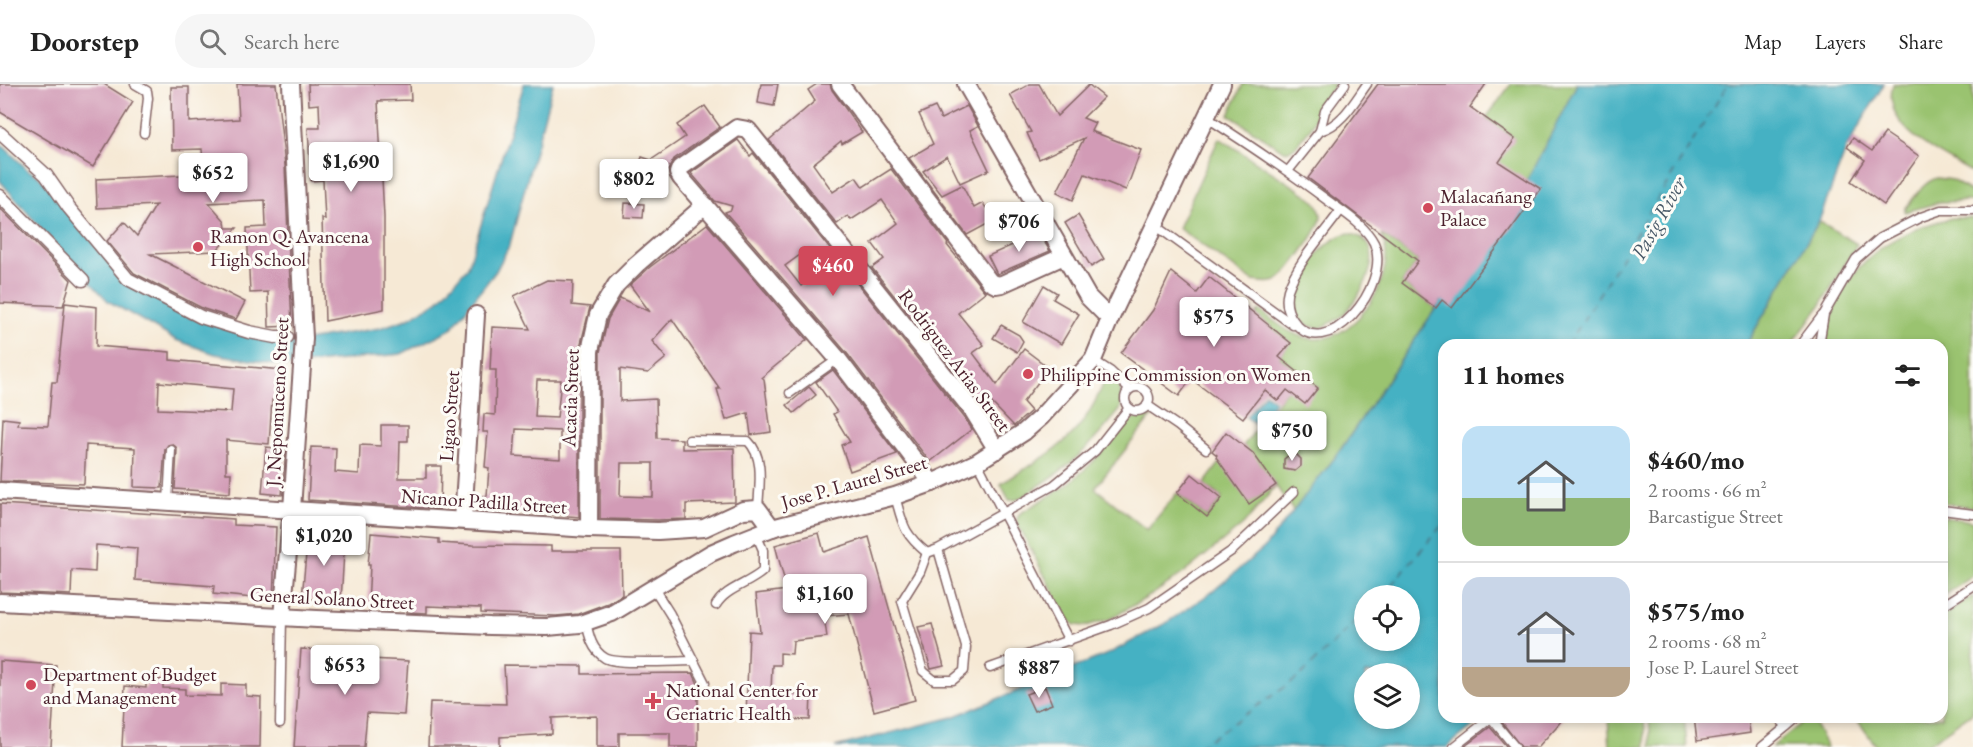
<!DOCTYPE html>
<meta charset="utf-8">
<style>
body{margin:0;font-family:"EB Garamond",serif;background:#f6f6f6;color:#222;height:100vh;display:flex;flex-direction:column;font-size:22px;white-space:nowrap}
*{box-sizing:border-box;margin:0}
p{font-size:20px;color:#767676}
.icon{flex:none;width:33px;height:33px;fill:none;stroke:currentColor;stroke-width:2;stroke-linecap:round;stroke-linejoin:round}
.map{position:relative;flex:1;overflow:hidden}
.details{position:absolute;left:1438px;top:255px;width:510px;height:384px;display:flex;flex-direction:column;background:#fff;border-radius:18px;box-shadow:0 3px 9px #0003}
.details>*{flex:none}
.controls{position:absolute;left:1354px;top:501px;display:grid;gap:12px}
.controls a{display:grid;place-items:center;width:66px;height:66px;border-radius:50%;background:#fff;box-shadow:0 3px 9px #0003;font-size:30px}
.price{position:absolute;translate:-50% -51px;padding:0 14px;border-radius:6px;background:#fff;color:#222;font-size:20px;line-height:39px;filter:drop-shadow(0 2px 3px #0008)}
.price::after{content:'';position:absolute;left:50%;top:36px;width:18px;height:14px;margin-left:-9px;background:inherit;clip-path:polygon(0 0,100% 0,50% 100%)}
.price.current{background:#d1495b;color:#fff}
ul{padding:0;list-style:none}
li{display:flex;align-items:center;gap:18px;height:150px;padding:0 24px}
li+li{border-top:2px solid #e0e0e0}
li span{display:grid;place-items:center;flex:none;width:168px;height:120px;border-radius:18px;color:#555}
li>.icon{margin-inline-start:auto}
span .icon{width:72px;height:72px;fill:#fffc;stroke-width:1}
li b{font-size:26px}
h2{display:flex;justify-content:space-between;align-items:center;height:72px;padding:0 24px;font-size:26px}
header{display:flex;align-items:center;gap:36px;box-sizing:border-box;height:84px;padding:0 30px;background:#fff;border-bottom:2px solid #e0e0e0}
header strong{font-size:28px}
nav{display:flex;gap:33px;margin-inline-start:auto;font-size:21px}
.search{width:420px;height:54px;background:#f6f6f6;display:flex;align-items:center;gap:15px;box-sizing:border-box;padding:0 21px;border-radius:33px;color:#767676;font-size:22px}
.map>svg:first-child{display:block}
.green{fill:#9ac36f;stroke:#72714d;stroke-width:1.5}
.water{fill:#45b1c3;stroke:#486877;stroke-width:1.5;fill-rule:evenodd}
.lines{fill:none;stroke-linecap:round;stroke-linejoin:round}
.ferry{stroke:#485968;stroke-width:1.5;stroke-dasharray:8 6;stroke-linecap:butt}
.building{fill:#d29bb6;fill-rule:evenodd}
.service-casing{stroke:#866666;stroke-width:11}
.pedestrian-casing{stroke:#866666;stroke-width:15}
.minor-casing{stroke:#866666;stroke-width:20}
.service{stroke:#fff;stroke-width:8}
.pedestrian{stroke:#fff;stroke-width:12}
.minor{stroke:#fff;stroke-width:16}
.poi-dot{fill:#d1495b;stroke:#fdfcf7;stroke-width:2}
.labels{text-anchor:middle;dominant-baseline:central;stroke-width:6;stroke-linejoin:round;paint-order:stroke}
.poi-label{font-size:20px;fill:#4a1f2b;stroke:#fdfcf7;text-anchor:start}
.street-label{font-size:20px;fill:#4a1f2b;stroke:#fdfcf7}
.water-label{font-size:21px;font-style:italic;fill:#485968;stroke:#fdfcf7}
</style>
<header>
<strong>Doorstep</strong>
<div class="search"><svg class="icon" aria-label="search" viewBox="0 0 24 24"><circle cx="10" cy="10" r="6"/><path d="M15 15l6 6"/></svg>Search here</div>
<nav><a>Map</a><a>Layers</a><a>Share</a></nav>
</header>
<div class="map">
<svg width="1973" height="663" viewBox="0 0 1973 663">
<rect width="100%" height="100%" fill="#fdfcf7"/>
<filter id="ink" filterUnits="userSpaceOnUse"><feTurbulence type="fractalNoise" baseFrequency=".0167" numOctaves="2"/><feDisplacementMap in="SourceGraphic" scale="12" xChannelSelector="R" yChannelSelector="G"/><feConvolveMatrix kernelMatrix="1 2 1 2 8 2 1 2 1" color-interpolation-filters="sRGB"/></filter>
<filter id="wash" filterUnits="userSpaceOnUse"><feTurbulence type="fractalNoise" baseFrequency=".008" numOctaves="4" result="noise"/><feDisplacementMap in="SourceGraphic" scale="24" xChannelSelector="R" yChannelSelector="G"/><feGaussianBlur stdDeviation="1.35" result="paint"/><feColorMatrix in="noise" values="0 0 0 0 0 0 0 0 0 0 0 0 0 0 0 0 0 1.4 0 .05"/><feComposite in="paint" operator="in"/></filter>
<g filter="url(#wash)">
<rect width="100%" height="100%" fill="#f6e9d5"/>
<!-- green -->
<g class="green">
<polygon points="1243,0 1335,0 1321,19 1312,42 1295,63 1289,67 1282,66 1229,31"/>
<polygon points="1511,0 1577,0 1521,108 1492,87 1514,55 1486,34"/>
<path d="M1893,0H1973V89C1942,70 1880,45 1893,0Z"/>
<path d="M1219,54L1306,110C1314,116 1321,122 1321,133C1321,144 1287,192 1276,197C1269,200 1261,198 1253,197L1178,144Z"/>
<path d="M1937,94L1952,96L1973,109V117L1941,118L1905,128V125C1914,114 1923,98 1937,94Z"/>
<path d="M1952,134H1973V423L1943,419L1942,261H1825C1836,188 1882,150 1952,134Z"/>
<polygon points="1819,137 1857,160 1819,224 1791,261 1746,261"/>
<path d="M1349,149C1393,159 1363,208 1345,229C1339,236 1329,240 1320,244C1261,238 1315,155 1349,149Z"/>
<path d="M1381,150L1418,177L1402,199L1436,224L1337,371L1294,428L1276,402L1243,441L1185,488L1153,510L1110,535L1086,542L1075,541L1067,534L1018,441L1017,435L1019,430L1066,402L1092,379L1128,336L1152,332L1095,404L1147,446L1177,409L1207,433L1222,414L1204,400L1222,376L1249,419L1276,401L1243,362L1287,306L1318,304L1279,273L1290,259L1256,231L1259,226C1276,238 1295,256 1317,255C1359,254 1400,188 1381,150Z"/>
<path d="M1107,292L1120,303L1122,319L1120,326C1092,360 1072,382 1034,405C1027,410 1018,418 1009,416L1001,400C1027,383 1057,368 1077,345C1090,330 1099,310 1107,292Z"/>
<polygon points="1942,433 1973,437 1973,492 1943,512"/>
<polygon points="1973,512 1973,628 1924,663 1877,663 1855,633 1942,633 1943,531"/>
<polygon points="1608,633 1644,633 1646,663 1610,663"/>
<polygon points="1649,633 1684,633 1687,663 1651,663"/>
<polygon points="1811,633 1827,663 1772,663 1808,634"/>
</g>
<!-- water -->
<g class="water">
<polygon points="524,0 553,0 510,160 496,187 451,245 401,270 285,282 215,270 176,256 108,217 56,162 0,97 0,59 28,86 39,92 126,198 189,233 288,259 380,244 407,235 438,217 468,183"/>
<path d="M1577,0H1884L1847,63L1819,137L1746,261H1444V633H1484L1447,663H835L953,633L1110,569L1166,539L1212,508L1265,463L1337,371L1436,224L1521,108ZM1365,512H1410V556H1365ZM1365,590H1410V634H1365Z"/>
<polygon points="1265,309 1275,317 1257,341 1246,333"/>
</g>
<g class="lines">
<!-- ferry -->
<g class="ferry">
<polyline points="1568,261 1728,0"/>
<polyline points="1382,512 1444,439"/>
<polyline points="1198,663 1298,594 1365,528"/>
</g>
</g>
<g id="blocks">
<!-- building -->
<g class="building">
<polygon points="0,0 104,0 133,18 93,83 0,28"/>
<polygon points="237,0 276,0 285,82 292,242 269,243 268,208 250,209 247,144 266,143 265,116 209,119 225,137 226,144 237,144 216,167 150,170 245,218 236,235 204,225 134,189 107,157 124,138 137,152 156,121 97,124 96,95 204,90 202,65 172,66 171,3 189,3 189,38 239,35"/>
<polygon points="308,0 410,0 411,16 378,17 384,133 384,225 325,237 322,134 325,136 323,96 311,97 308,44 320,44 319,20 309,21"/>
<polygon points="761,0 778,0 774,22 758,19"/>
<polygon points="817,0 830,0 832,6 862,48 842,60 841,57 813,80 833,108 856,93 863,103 891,85 948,160 947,161 985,208 958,229 984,261 973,269 997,301 1024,265 1049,284 1023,318 1031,327 1014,342 986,313 979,318 872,184 884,175 872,159 898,139 882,116 851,136 848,132 837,140 769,56 815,17 808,6"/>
<polygon points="1030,0 1039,0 1057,32 1089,1 1104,13 1083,34 1095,39 1091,47 1141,66 1126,106 1085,90 1073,116 1057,108 1084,54 1039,75 1027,49 1031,48 1010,11"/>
<polygon points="1378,0 1486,0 1470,23 1515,55 1499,78 1541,105 1452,224 1442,216 1436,224 1402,199 1418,177 1308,94"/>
<polygon points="705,22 720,43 674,75 668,86 663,90 659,100 635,92 642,73 651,76 685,53 677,41"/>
<polygon points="967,22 978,42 970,46 989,86 960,99 947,72 923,87 942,111 962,101 974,124 983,119 993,137 967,151 909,74 933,60 919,30 935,23 941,35"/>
<polygon points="1885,49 1919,72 1884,121 1851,97 1865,76 1847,63 1853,54 1872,67"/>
<path d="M738,56L750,72L753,69L964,333L972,345L930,378L846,268L725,128L731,126L732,122L715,117L691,89ZM804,168L820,188L801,202L785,182Z"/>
<polygon points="625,119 644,120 643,134 624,133"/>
<polygon points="0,124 71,196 63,222 0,219"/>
<polygon points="1078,131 1104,175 1091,183 1065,139"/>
<path d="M707,140L807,256L762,293L764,295L771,348L751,351L748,329L726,336L717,305H720L672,235L652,257L666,274L648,289L620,285V317L656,315L657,354L682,355V365L734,364L735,418L686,420V435L658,436L600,435V268L608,235L620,214L650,228L630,201L650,183ZM621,379H653V413L620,412Z"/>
<polygon points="1039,149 1050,167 997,190 988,172"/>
<polygon points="1171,188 1197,209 1209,193 1291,259 1279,273 1318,304 1305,320 1287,306 1278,317 1265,306 1243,334 1191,295 1179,312 1121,269 1153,226"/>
<path d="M547,196L573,197L572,221L590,223L579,267V433L515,427L514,430L480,427L481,412H487L489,384L485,383L488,348H483L484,330L495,331L496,286H490L492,243L530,245L514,212ZM537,296H561L557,334L535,333ZM516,345L560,347V375L514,372Z"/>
<polygon points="1044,201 1057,209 1053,215 1079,230 1061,260 1023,238"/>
<path d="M65,219L97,223L96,262L170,268V276L283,286L280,316H272L269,360L226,356V389H231L230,409L175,405L177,366L176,363L172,360L168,361L165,365L162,404L134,403L135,364L86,361L84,400L0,397L3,334L19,336L18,341L48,342L52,298H57ZM159,298L233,305L231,328L158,325Z"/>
<polygon points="1001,241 1019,251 1023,257 1017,268 993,254"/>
<polygon points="833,286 897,370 850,387 841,361 850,358 833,330 837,328 816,298"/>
<polygon points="809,303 816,311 794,329 787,321"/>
<polygon points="381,341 408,341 408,357 400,357 399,394 426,394 426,382 441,382 440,425 308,416 311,363 336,364 335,388 359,390 360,361 381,362"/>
<polygon points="1226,348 1253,369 1276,401 1249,420 1216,373 1217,371 1212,367"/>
<polygon points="266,363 286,365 282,411 262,409"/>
<polygon points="1295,369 1301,375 1301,382 1295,387 1284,385 1284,375 1289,371"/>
<polygon points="1192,390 1222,414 1207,433 1177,409"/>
<polygon points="0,420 234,435 234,441 276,443 273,516 213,510 214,502 135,496 137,464 96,461 95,488 72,486 71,511 0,508"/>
<polygon points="308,448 345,451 341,517 302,514"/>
<polygon points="371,449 439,455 439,459 473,461 551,462 551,467 621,467 622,511 608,519 578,530 556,532 481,529 481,524 427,522 427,529 407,528 407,524 368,522 370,481 368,481"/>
<polygon points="819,449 824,468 869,453 915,616 874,627 849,530 824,532 827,553 793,557 792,570 780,569 780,581 772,581 771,609 811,610 810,636 746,634 749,547 760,548 756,510 787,506 775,461"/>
<polygon points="932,540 944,582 931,585 918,543"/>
<polygon points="301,565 371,570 370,575 408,577 404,631 367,629 364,663 294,663"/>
<polygon points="0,577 56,581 51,663 0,663"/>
<polygon points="504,581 582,582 582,590 693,589 698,600 698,663 670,663 670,649 619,649 619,663 597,663 597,632 552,634 552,650 500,653 500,663 428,663 430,618 506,620"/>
<polygon points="146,595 163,596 163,604 185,605 185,611 221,612 221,600 246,601 246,612 261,613 260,663 122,663 125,602 146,604"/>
<polygon points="1045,603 1052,620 1034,627 1026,610"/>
<polygon points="1498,633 1565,633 1538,663 1521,663"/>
<polygon points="1694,633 1748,633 1750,649 1697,657"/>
<polygon points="1490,643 1507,663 1464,663"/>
</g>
</g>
</g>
<g filter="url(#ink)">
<use href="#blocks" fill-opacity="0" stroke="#866666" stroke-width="1.5"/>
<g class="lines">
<!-- service casing -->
<g class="service-casing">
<g id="service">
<polyline points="135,0 147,7 148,14 144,49"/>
<path d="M1206,33C1248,60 1288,87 1327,116C1343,128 1365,141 1374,159C1393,201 1324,284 1293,236C1287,227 1285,217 1288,206C1298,177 1323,151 1341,126"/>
<path d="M1320,47C1342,41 1354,18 1367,0"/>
<polyline points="1288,87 1320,47 1325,27 1345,0"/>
<polyline points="1155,141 1293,241"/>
<polyline points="1800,261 1822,232"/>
<polyline points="1819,261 1824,230 1856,175 1880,154 1921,133 1941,126 1973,126"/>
<polyline points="1093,276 1110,287 1129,305"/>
<circle cx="1137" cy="315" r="12"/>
<polyline points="790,309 838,275"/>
<polyline points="1147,321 1178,342 1206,365"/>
<path d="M689,356L748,357C765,374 759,402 758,425"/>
<polyline points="977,378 1069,557"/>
<path d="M895,412C903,441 903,449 927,469"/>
<polyline points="168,417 171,366"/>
<polyline points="1942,426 1973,430"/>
<polyline points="938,465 966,563 964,587 953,596 934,596 923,587 902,517 920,488 927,469 938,465 1054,401 1095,367 1129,324"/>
<polyline points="653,503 670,530 705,599"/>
<path d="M716,521C726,504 749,500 763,487V466L756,450"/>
<polyline points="1942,522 1973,502"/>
<path d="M586,538C589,552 592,566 605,574C616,581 677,577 694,577"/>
<polyline points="990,584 1111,541 1149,524 1233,466 1294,408"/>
<polyline points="1777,633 1787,642"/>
<polyline points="280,639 282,533"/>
<polyline points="1454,663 1491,634 1515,663"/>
<polyline points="1762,663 1798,633"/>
</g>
</g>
<!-- pedestrian casing -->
<g class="pedestrian-casing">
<g id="pedestrian">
<polyline points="0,49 46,91 69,124 128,195 201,233 249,248 275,253 287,253"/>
<polyline points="0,112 83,196"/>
</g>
</g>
<!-- minor casing -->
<g class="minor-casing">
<g id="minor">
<polyline points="840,0 990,198 996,201 1002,200 1064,172"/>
<polyline points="966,0 1088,213 1110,235"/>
<polyline points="932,399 838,275 681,94 678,89 680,84 737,44 748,46 973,327 997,366"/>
<polyline points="0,407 589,445 658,447 704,444 743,426 758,425 772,444"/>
<polyline points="463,436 476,231"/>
<polyline points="589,445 590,267 598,231 616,201 636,181 705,121"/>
<polyline points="0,518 317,535 490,542 547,543 580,540 612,529 711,469 734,459 772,444 895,412 932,399 977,378 1024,348 1041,333 1093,276 1110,235 1222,0"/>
<polyline points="282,533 292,425 304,254 291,0"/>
</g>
</g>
<!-- service -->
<use href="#service" class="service"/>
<!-- pedestrian -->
<use href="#pedestrian" class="pedestrian"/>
<!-- minor -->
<use href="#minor" class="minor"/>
</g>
</g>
<!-- markers -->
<g class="poi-dot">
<circle cx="1428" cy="124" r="6"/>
<circle cx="198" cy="163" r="6"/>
<circle cx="1028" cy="290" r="6"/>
<circle cx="31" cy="601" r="6"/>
<path d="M650 608h6v6h6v6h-6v6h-6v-6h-6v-6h6z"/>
</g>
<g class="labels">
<!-- poi labels -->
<g class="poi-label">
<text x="1440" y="112">Malacañang<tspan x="1440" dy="23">Palace</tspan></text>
<text x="210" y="152">Ramon Q. Avancena<tspan x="210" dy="23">High School</tspan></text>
<text x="1040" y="290">Philippine Commission on Women</text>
<text x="43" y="590">Department of Budget<tspan x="43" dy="23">and Management</tspan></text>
<text x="666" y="606">National Center for<tspan x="666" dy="23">Geriatric Health</tspan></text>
</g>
<!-- street labels -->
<g class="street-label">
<text transform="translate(955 276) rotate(53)">Rodriguez Arias Street</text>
<text transform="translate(570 314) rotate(-88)">Acacia Street</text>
<text transform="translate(277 318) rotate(-87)">J. Nepomuceno Street</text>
<text transform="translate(449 332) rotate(-86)">Ligao Street</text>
<text transform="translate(854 398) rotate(-16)">Jose P. Laurel Street</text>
<text transform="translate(484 417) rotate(4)">Nicanor Padilla Street</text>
<text transform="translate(332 514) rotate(3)">General Solano Street</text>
</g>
<!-- water labels -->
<g class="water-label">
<text transform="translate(1658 134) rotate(-61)">Pasig River</text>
</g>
</g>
</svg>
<div class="controls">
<a><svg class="icon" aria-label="locate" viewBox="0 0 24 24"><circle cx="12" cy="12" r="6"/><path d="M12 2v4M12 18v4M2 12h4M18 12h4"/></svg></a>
<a><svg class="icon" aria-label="layers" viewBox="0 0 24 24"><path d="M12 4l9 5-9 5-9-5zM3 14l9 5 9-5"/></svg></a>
</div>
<b class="price" style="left:351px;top:109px">$1,690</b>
<b class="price" style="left:213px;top:120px">$652</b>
<b class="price" style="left:634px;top:126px">$802</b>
<b class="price" style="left:1019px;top:169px">$706</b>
<b class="price current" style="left:833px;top:213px">$460</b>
<b class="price" style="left:1214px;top:264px">$575</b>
<b class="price" style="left:1292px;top:378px">$750</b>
<b class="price" style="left:324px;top:483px">$1,020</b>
<b class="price" style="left:825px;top:541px">$1,160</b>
<b class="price" style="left:345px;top:612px">$653</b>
<b class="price" style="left:1039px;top:615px">$887</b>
<section class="details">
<h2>11 homes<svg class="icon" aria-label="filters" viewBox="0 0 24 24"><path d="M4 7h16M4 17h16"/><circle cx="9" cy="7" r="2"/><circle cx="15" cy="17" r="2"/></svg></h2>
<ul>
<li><span style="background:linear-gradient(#bfe0f5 60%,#8fb573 0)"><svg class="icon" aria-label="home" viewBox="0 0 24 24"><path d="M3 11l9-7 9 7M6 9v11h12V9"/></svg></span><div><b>$460/mo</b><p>2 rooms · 66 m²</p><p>Barcastigue Street</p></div></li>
<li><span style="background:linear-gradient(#c9d6e8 75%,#b9a48a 0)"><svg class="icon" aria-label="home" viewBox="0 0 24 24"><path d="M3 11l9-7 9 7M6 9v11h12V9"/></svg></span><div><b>$575/mo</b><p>2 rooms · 68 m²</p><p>Jose P. Laurel Street</p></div></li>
</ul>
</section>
</div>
